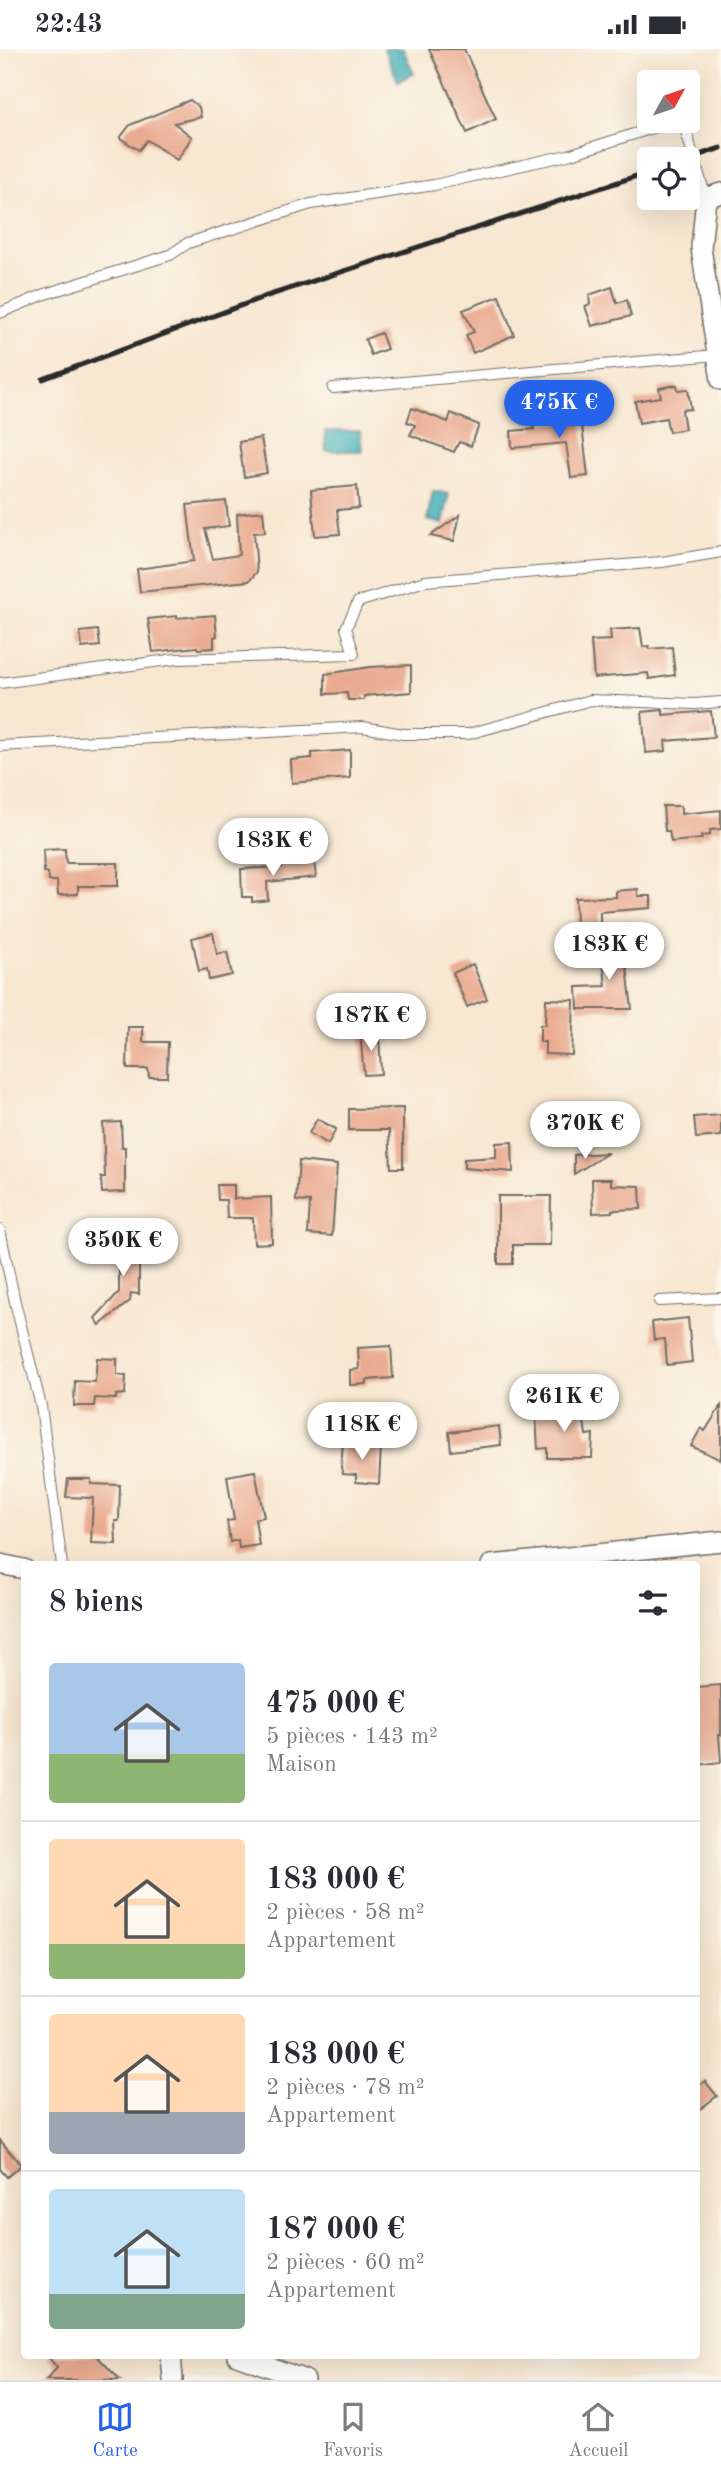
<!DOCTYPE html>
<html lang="fr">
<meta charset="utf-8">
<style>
body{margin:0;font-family:"Old Standard TT",serif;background:#f2f2f3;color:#2b2b33;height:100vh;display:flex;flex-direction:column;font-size:26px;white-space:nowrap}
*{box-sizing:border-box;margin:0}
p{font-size:23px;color:#7c7c81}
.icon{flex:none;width:38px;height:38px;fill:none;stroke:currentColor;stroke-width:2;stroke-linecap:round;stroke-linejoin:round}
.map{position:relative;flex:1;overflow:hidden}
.side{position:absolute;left:21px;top:1512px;width:679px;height:798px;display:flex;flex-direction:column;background:#fff;border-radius:7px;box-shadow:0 7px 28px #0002}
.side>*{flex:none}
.needle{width:46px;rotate:50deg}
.controls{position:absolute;left:637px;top:21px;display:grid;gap:14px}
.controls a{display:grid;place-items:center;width:63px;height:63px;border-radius:7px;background:#fff;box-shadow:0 7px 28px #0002;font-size:35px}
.price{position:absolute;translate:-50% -60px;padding:0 16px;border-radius:24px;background:#fff;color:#222;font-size:23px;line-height:46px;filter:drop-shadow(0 2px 4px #0008)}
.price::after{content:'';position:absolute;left:50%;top:42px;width:21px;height:16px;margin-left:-10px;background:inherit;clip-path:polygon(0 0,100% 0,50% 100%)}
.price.active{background:#2563eb;color:#fff}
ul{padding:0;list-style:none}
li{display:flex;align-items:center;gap:21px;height:175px;padding:0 28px}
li+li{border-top:2px solid #e1e1e2}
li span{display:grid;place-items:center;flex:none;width:196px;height:140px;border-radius:7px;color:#555}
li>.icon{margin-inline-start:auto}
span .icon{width:84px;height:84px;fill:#fffc;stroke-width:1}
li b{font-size:30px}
h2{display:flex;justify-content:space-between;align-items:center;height:84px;padding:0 28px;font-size:30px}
.status{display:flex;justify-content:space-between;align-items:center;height:49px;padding:0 35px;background:#fff;direction:ltr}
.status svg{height:19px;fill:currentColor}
.tabs{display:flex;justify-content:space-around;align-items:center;height:98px;border-top:2px solid #e1e1e2;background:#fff;font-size:19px;color:#7c7c81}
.tabs a{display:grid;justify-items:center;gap:4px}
.tabs .active{color:#2563eb}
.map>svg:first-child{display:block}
.water{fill:#39aab6;stroke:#326a70;stroke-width:2}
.building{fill:#eaaa90}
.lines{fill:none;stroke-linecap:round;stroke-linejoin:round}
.service-casing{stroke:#726d65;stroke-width:12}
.minor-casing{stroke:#726d65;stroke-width:22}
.service{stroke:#fff;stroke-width:10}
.minor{stroke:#fff;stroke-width:19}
.rail{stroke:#2b2b2b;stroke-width:5}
.service-bridge-casing{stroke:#726d65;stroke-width:12;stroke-linecap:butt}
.service-bridge{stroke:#fff;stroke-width:10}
</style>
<div class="status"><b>22:43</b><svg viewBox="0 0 49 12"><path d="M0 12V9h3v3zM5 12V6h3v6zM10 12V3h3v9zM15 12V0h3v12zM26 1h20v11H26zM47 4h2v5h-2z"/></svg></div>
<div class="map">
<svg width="721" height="2331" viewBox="0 0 721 2331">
<rect width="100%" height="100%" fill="#fbf7ec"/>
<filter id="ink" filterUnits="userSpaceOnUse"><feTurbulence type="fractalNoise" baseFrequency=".0143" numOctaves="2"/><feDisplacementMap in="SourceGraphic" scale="14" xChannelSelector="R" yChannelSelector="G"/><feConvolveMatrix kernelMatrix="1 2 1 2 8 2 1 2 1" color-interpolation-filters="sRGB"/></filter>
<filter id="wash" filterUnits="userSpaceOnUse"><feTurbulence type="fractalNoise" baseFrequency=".00686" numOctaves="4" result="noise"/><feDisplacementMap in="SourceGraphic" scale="28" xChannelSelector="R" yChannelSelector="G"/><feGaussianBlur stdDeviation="1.57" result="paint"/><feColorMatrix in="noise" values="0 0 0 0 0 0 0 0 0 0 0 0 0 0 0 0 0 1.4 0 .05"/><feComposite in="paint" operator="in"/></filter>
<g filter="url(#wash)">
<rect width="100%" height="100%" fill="#f7e7d1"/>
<!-- water -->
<g class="water">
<polygon points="384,0 403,0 414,25 398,32"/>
<polygon points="325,382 360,382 362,402 326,402"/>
<polygon points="433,442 449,445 443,475 427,471"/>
</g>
<g id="blocks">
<!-- building -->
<g class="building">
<polygon points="429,0 464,0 496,70 467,84"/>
<polygon points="190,51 199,58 201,68 174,74 192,88 177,111 147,91 139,101 120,89 130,76"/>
<polygon points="612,238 617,254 627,251 631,267 592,277 585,257 590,255 589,246"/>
<polygon points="499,247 514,286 473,304 466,286 474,283 463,261"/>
<polygon points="381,284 387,300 371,306 365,290"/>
<polygon points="677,336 678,341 688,340 691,360 682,361 685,380 669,383 666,369 639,374 635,352 661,348 659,339"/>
<polygon points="412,359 448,373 451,364 479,376 471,397 459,393 454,403 410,386 415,376 407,373"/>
<polygon points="580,360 588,427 571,429 566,394 512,399 511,382 534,380 533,376 563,373 562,362"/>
<polygon points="261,389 267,424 244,428 239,393"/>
<polygon points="357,437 359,459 337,461 340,485 315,487 311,441"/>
<polygon points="226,452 229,477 205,480 213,510 239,506 237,465 263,462 265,483 254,484 257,523 249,532 140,543 137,520 194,512 187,456"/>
<polygon points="460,466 454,492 430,487"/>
<polygon points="215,566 217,587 214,588 214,599 198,600 197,598 153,603 148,570 177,567 177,569"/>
<polygon points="640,579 643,598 649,597 649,600 672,598 675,626 649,630 648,624 594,629 591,592 611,591 610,581"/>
<polygon points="98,581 100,597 82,599 80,583"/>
<polygon points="411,616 411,643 364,647 364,651 348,651 347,644 325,645 325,625 370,618"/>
<polygon points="663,661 663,666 711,662 714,688 665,692 666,702 646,704 642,663"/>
<polygon points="350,701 350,729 292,734 291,711 312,709 312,704"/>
<polygon points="663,757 681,757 681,765 721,761 721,780 710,781 710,786 701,787 702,790 671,793 669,782 665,782"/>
<polygon points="65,800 66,814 118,814 118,837 78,837 78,845 58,846 57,832 49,832 48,824 44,823 43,801"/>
<polygon points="314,811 316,828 267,833 268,851 252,853 252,848 242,848 241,820 281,818 280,814"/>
<polygon points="638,840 638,847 651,847 651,859 600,863 600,879 576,879 575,849 616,848 616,842"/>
<polygon points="213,884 217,905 227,903 232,926 209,931 207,920 199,922 192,889"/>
<polygon points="601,893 624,893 632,960 578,960 577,938 606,937"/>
<polygon points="473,915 487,950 467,958 453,924"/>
<polygon points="546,950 574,951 572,1006 545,1005 545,993 540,993 540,976 545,976"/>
<polygon points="128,978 143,978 143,993 168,993 167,1028 149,1028 148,1020 127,1020"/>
<polygon points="360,983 379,983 381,1025 364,1026"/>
<polygon points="403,1059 403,1119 391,1119 389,1081 349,1081 349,1060"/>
<polygon points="721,1066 721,1087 696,1089 694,1068"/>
<polygon points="317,1070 336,1080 328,1095 309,1084"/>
<polygon points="121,1073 122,1098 125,1098 125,1143 102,1144 101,1128 105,1128 103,1074"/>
<polygon points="512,1093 513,1123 464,1119 464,1110 496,1108 496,1094"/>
<polygon points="608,1104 574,1125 574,1106"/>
<polygon points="299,1112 337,1116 332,1187 308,1185 310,1153 296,1152"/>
<polygon points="592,1130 611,1130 611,1136 640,1137 641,1160 612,1161 612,1163 593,1164"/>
<polygon points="217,1136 234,1136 234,1150 271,1148 272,1194 254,1195 253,1169 227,1169 226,1151 218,1151"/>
<polygon points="498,1147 551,1147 550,1196 513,1196 513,1215 498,1215"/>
<polygon points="110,1193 134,1193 134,1209 139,1209 139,1245 131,1244 130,1252 100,1276 95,1269 119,1243 119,1210 110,1210"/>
<polygon points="688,1269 692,1313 667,1316 665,1290 654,1291 652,1273"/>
<polygon points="391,1297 393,1329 367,1331 367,1335 350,1336 350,1321 359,1320 358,1299"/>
<polygon points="97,1309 117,1310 117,1326 126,1327 125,1345 116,1346 116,1350 95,1349 94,1357 74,1357 75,1332 95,1333"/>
<polygon points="721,1357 721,1411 691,1397 701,1379 705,1382"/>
<polygon points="582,1358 586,1386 593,1385 592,1409 547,1409 547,1399 538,1400 536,1367 546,1366 545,1361"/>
<polygon points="499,1377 501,1396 451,1402 449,1383"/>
<polygon points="343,1394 381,1397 379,1435 356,1433 356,1426 343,1425 341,1419"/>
<polygon points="255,1422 264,1468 255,1470 259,1496 239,1499 238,1491 230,1493 227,1472 234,1471 227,1427"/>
<polygon points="68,1430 91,1430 91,1435 120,1436 119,1472 115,1472 116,1495 91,1494 93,1449 66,1448"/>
<polygon points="721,1636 721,1686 719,1686 721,1713 698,1716 696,1638"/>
<polygon points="705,2032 717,2047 696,2063 696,2039"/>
<polygon points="0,2091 21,2116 7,2128 0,2120"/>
<polygon points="47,2306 96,2306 120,2331 46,2331 57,2319"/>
</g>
</g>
</g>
<g filter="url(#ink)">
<use href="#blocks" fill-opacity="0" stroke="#726d65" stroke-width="2"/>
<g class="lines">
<!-- service casing -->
<g class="service-casing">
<g id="service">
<polyline points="683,72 688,89"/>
<polyline points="697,119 706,149"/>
<polyline points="0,264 45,245 170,206 188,194 311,155 434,136 568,106 675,72"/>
<polyline points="333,339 717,306 719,308"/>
<polyline points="0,634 176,610 354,605 346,579 358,553 425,532 662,513 721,503"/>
<polyline points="0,697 363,678 403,685 468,685 591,651 695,655 721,653"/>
<polyline points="0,1181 15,1253 41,1357 62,1516"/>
<polyline points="659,1252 721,1249"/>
</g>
</g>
<!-- minor casing -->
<g class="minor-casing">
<g id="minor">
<polyline points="721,144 706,149 701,199 721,331"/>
<polyline points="0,1515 24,1520"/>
<polyline points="491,1516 721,1492"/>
<polyline points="171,2306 173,2331"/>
<polyline points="237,2306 305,2331"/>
</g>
</g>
<!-- service -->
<use href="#service" class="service"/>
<!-- minor -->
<use href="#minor" class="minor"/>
<!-- rail -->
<g class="rail">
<polyline points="687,110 721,99"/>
<polyline points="43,330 264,248 649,123"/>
</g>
<!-- service-bridge casing -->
<g class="service-bridge-casing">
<polyline id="service-bridge" points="688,89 697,119"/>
</g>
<!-- service-bridge -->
<use href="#service-bridge" class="service-bridge"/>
</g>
</g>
</svg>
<div class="controls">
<a><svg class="needle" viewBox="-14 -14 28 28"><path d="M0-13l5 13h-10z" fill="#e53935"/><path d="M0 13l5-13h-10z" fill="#7c7c81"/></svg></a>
<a><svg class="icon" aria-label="locate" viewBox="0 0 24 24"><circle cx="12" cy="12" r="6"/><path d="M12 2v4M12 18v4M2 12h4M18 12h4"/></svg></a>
</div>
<b class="price active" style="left:559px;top:391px">475K €</b>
<b class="price" style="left:273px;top:829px">183K €</b>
<b class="price" style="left:609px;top:933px">183K €</b>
<b class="price" style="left:371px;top:1004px">187K €</b>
<b class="price" style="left:585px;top:1112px">370K €</b>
<b class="price" style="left:123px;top:1229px">350K €</b>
<b class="price" style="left:564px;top:1385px">261K €</b>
<b class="price" style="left:362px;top:1413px">118K €</b>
<section class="side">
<h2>8 biens<svg class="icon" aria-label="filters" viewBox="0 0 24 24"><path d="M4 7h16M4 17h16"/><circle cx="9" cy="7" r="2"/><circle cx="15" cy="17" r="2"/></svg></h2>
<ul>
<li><span style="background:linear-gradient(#a9c7e8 65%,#8fb573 0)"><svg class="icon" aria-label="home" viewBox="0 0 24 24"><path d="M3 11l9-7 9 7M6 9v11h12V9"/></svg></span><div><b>475 000 €</b><p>5 pièces · 143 m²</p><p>Maison</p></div></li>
<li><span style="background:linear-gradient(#ffd9b3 75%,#8fb573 0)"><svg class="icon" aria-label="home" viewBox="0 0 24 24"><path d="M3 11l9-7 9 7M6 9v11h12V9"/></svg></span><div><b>183 000 €</b><p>2 pièces · 58 m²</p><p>Appartement</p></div></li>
<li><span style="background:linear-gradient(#ffd9b3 70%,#9aa5b1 0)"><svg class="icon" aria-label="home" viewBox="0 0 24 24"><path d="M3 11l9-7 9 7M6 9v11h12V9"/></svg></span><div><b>183 000 €</b><p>2 pièces · 78 m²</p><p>Appartement</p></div></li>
<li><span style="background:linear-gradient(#bfe0f5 75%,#7fa58c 0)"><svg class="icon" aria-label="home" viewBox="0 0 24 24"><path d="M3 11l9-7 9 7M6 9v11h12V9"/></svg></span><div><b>187 000 €</b><p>2 pièces · 60 m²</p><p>Appartement</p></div></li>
</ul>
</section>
</div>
<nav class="tabs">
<a class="active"><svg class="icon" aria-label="map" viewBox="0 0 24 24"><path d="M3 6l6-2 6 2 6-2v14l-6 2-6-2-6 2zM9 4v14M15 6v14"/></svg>Carte</a>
<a><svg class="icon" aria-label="saved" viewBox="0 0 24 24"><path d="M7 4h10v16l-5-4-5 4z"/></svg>Favoris</a>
<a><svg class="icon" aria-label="home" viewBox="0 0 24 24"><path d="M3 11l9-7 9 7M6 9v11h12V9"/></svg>Accueil</a>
</nav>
